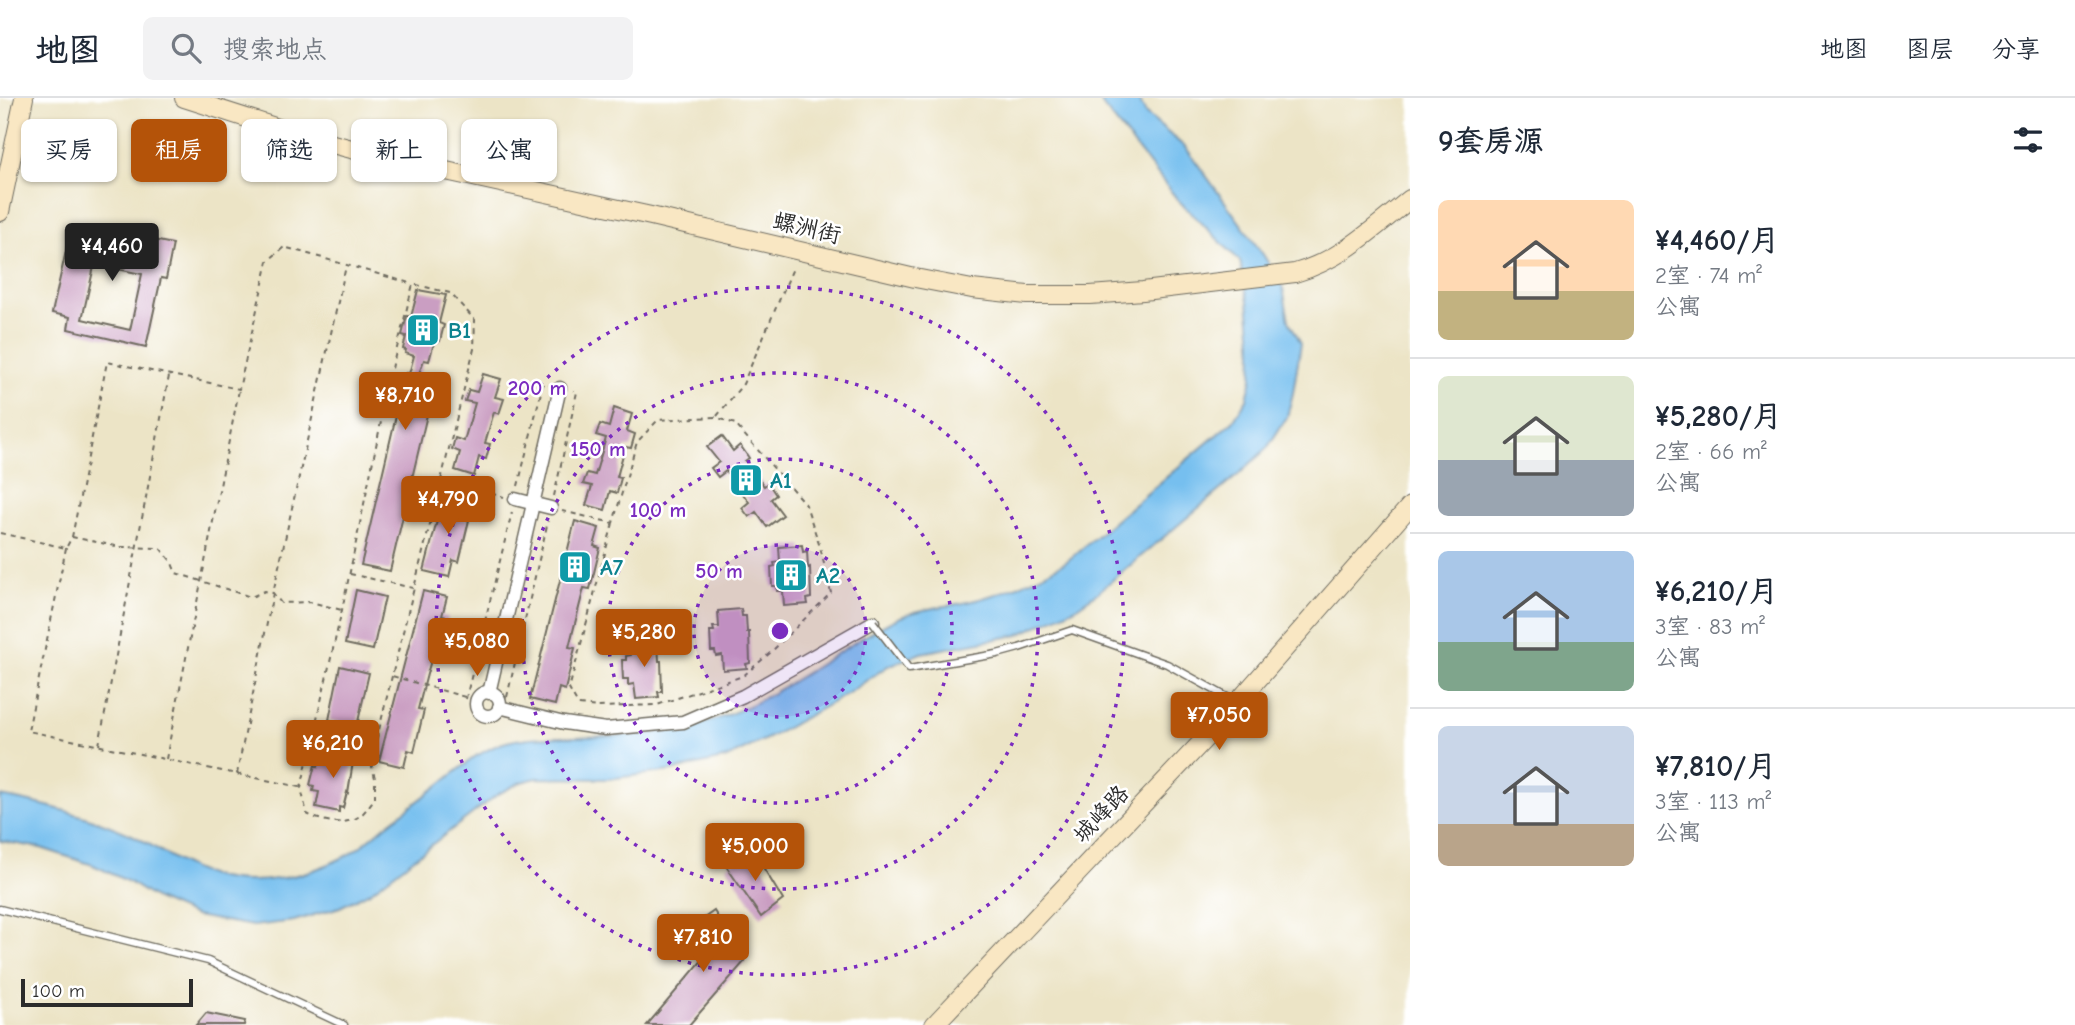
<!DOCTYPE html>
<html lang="zh">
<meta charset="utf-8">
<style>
body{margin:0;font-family:"Comic Neue","LXGW WenKai TC",sans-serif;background:#f2f2f3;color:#1f2937;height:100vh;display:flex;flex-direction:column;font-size:26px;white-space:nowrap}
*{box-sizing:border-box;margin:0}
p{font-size:23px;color:#747a83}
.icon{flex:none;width:38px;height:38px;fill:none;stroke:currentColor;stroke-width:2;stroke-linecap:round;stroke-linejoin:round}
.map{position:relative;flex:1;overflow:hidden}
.drawer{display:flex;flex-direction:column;background:#fff;width:665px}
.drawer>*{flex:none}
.hud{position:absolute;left:21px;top:21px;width:665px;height:63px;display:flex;gap:14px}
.scale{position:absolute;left:21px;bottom:18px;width:172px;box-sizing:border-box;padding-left:7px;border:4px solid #2b2b2b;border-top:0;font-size:19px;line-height:24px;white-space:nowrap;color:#2b2b2b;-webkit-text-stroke:5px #fff;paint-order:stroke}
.price{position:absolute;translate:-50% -60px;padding:0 16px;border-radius:7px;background:#b45309;color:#fff;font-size:23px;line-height:46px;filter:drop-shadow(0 2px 4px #0008)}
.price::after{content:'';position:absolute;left:50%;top:42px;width:21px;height:16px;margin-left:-10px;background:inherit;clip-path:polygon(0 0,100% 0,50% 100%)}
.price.active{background:#222;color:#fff}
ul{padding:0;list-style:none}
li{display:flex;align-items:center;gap:21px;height:175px;padding:0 28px}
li+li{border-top:2px solid #e0e1e3}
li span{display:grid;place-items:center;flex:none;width:196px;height:140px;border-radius:10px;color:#555}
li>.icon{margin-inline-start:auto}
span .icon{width:84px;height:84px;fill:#fffc;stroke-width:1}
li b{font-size:30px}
h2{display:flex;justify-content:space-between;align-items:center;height:84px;padding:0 28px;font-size:30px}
.tag{padding:0 24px;border-radius:10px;background:#fff;box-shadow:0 2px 5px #0004;font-size:24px;line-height:63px}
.tag.active{background:#b45309;color:#fff}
header{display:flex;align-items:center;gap:42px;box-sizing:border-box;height:98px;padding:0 35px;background:#fff;border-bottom:2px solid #e0e1e3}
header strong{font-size:33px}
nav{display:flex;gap:38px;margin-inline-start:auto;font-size:24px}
.search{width:490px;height:63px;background:#f2f2f3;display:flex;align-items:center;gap:18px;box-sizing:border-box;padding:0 24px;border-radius:10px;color:#747a83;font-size:26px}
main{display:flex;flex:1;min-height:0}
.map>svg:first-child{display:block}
.water{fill:#76bfef;stroke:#50758d;stroke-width:2}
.building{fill:#ca9ec2}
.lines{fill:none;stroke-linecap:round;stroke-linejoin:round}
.lane-casing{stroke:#6f6c61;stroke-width:9}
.street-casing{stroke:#6f6c61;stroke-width:15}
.secondary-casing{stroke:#6f6c61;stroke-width:20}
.path{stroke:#6f6c61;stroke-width:2;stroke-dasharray:5 5;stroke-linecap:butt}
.lane{stroke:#fff;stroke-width:6}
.street{stroke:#fff;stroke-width:12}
.secondary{stroke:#f9e7c3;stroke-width:18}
.lane-bridge-casing{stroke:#6f6c61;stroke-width:9;stroke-linecap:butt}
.lane-bridge{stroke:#fff;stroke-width:6}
.ring{fill:none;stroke:#7b2cbf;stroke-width:3.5;stroke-dasharray:3.5 7}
.labels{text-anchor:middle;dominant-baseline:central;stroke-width:5;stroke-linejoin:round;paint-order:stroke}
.street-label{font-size:23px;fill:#2b2b2b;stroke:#fff}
.culture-label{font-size:23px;font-weight:bold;fill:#0d838f;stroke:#fff;text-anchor:start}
.centre{fill:#7b2cbf;stroke:#fff;stroke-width:3.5}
.ring-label{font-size:21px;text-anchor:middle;font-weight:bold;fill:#7b2cbf;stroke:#fff;stroke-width:5;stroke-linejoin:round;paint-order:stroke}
</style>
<header>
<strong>地图</strong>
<div class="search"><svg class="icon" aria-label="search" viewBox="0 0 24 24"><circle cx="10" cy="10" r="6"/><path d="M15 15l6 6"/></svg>搜索地点</div>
<nav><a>地图</a><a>图层</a><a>分享</a></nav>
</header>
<main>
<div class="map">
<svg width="1410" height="927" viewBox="0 0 1410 927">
<rect width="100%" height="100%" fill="#fff"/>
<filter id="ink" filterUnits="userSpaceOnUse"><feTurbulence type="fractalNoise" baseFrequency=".0143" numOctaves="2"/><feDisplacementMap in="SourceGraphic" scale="14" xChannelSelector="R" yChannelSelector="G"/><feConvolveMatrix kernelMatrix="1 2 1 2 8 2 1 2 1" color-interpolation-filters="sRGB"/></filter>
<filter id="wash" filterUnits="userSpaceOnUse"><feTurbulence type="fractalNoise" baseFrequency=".00686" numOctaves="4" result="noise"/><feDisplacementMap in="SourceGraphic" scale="28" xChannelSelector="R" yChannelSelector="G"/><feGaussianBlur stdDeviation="1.57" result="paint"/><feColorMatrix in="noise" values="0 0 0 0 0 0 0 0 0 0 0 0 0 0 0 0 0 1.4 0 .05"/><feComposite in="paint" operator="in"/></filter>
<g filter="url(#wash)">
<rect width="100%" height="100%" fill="#ece4c6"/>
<!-- water -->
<path class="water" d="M1099,0H1138L1146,16L1186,50L1264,158L1283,190L1289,223L1301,245L1293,295L1287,319L1267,350L1238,377L1097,495L1074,511L1018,537L921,555L888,568L847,596L772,638L727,660L671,673L607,681L537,680L521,684L498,696L370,794L340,809L294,823L253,828L195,818L156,801L129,784L93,767L41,750L0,743V698C46,706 89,718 132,737C159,750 183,770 212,778C256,790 306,779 346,758C361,750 374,737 388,726C417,704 447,681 476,658C484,654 492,649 500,646C524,638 549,639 573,639C611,639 653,637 690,629C768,611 826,556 896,521C917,511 940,509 963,505C1000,497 1033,483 1066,464L1233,323L1247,301L1252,280L1253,255L1248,203L1240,163L1178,102L1103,8Z"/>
<g id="blocks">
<!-- building -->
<g class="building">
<polygon points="71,131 101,138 82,221 130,232 142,176 112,170 119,135 173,146 166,181 161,180 146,249 68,231 70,219 52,215"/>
<polygon points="418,192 446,197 439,225 444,227 440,243 435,241 429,263 424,262 418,278 435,283 390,473 361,467 406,275 409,276 414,258 405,255 406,252 403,251 406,238 402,237 407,218 411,219"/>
<polygon points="483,276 501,281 495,299 504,301 499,316 494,314 485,345 490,346 486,361 479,359 474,378 455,372 460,354 452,351 455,340 464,343 475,305 465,303 469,292 477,294"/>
<polygon points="614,310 632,316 627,333 635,336 631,350 625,349 617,379 621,380 617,395 610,393 605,412 586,407 592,388 583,386 587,375 595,377 606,340 596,337 600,326 609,329"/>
<polygon points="722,338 733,353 740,347 749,360 745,363 764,388 768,385 776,397 771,401 783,417 767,429 756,414 749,419 742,410 749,404 726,373 718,379 711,370 719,364 707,349"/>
<polygon points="444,396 467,402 463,421 469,422 459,464 453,462 449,479 424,473"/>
<polygon points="575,423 599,430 594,448 600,450 590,491 584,490 569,549 575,550 565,592 559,590 555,607 530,601"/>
<polygon points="802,447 803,454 807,453 808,470 810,469 811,500 807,501 808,506 784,508 783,493 777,493 776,488 772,488 771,469 775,468 774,465 780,464 779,449"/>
<polygon points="356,492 385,499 373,552 345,546"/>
<polygon points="423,493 447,499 442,518 448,519 438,560 432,559 427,576 418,611 424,612 414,654 408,652 404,669 379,663"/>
<polygon points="741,511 742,518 746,518 747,534 749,534 750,565 746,566 747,570 723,572 722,557 716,558 715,553 711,553 710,533 714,533 713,529 719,529 718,513"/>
<polygon points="653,540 654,547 658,546 659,563 661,563 662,594 658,594 659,599 636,601 634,586 628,587 628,581 623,581 622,562 626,562 626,558 631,557 630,542"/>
<polygon points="340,568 369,575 357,628 329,622"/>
<polygon points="328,651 351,656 349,663 353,664 348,695 347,694 343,710 339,709 339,714 316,709 319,694 313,693 314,688 310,687 315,667 318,669 319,665 325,666"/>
<polygon points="752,751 783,802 761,819 726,768"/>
<polygon points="714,813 745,863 689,927 647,927 705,859 687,832"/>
<polygon points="206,915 245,923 244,927 196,927"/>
</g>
</g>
</g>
<g filter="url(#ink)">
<use href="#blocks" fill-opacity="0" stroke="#6f6c61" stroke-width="2"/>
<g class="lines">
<!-- lane casing -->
<g class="lane-casing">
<polyline id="lane" points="0,811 208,863 344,927"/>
</g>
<!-- street casing -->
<g class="street-casing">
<g id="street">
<polyline points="515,401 551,410"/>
<circle cx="488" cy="606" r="12"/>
<polyline points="489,595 560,290"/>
<polyline points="499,609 564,625 606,631 683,624 743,598 873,524"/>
</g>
</g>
<!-- secondary casing -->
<g class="secondary-casing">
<g id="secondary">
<path d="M184,0L306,39L382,59L651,118L915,180L972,191L1027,197H1090L1143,193L1295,175C1341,162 1374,130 1410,101"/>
<polyline points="0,114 24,0"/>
<polyline points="934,927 1215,630 1410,408"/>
</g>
</g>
<!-- path -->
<g class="path">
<polyline points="717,318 743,286 794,168"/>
<polyline points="518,388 543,286 548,287"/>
<polyline points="554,398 577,294 573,293"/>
<polyline points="562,413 613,425 637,344 658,322 716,319 735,326 806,407 820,449 831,495 770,555 743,578 657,607 598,609 578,607 569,591 613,425"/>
<polyline points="0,435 66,450 72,439 121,449 160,450 171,463 176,475 251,499 265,493 273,495 281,505 311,504 342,512"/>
<polyline points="72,439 107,264 239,291 268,163 284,149 413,186"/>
<polyline points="66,450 28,633 300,689"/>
<polyline points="350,476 413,490"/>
<path d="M392,578L371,665L375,680V700C371,705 366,713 361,717C346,729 322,724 307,716L301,690L342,512L393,266L413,186L450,195L475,222L474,251L441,382"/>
<polyline points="465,599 392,578 441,382 504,399"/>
<polyline points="507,599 548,423"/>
<polyline points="477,602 466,600 512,414"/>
<polyline points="99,647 169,278"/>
<polyline points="166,661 239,292"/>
<polyline points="237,676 273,495 346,168"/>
</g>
<!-- lane -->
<use href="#lane" class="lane"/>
<!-- street -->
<use href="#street" class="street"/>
<!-- secondary -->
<use href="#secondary" class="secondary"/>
<!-- lane-bridge casing -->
<g class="lane-bridge-casing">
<polyline id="lane-bridge" points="873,524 909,571 997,556 1019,550 1072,532 1167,566 1236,604"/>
</g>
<!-- lane-bridge -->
<use href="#lane-bridge" class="lane-bridge"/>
</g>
</g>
<!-- distance rings -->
<circle cx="780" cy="533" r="86" fill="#7b2cbf" fill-opacity=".12"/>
<g class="ring">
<circle cx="780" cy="533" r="86"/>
<circle cx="780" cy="533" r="172"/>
<circle cx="780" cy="533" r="258"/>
<circle cx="780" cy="533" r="344"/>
</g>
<!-- icons -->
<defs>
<g id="building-square" transform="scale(1.75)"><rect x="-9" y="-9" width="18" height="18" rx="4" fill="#0f9aa8" stroke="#fff"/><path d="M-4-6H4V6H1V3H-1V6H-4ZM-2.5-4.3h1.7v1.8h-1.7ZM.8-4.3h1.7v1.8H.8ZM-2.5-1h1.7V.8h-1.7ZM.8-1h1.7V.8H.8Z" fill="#fff"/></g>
</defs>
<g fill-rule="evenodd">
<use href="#building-square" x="423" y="232"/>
<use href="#building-square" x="746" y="382"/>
<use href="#building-square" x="575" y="469"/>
<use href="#building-square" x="791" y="477"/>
</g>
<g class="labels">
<!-- street labels -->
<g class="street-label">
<text transform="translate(807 130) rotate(13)">螺洲街</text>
<text transform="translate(1101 716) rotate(-47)">城峰路</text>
</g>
<!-- culture labels -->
<g class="culture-label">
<text x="448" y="232">B1</text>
<text x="770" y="382">A1</text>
<text x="600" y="469">A7</text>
<text x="816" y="477">A2</text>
</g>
</g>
<circle cx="780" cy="533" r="10" class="centre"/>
<g class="ring-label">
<text x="537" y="297">200 m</text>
<text x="598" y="358">150 m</text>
<text x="658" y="419">100 m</text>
<text x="719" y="480">50 m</text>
</g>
</svg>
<div class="scale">100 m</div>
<b class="price active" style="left:112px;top:185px">¥4,460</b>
<b class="price" style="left:405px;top:334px">¥8,710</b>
<b class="price" style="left:448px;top:438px">¥4,790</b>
<b class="price" style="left:644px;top:571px">¥5,280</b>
<b class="price" style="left:477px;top:580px">¥5,080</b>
<b class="price" style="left:1219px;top:654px">¥7,050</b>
<b class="price" style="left:333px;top:682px">¥6,210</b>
<b class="price" style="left:755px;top:785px">¥5,000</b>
<b class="price" style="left:703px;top:876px">¥7,810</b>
<div class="hud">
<a class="tag">买房</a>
<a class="tag active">租房</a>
<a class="tag">筛选</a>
<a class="tag">新上</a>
<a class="tag">公寓</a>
</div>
</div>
<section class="drawer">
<h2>9套房源<svg class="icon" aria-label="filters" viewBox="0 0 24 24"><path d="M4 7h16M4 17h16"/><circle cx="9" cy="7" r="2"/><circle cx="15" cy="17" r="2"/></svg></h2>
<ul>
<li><span style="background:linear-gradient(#ffd9b3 65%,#c2b280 0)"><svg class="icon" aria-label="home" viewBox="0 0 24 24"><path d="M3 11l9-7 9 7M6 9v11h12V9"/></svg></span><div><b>¥4,460/月</b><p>2室 · 74 m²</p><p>公寓</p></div></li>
<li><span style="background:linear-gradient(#dfe7d0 60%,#9aa5b1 0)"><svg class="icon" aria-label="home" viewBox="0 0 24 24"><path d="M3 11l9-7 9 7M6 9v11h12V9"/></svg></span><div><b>¥5,280/月</b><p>2室 · 66 m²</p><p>公寓</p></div></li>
<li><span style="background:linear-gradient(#a9c7e8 65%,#7fa58c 0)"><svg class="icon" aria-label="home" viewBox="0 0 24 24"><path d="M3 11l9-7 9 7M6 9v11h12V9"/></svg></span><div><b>¥6,210/月</b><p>3室 · 83 m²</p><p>公寓</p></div></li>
<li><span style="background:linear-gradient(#c9d6e8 70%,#b9a48a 0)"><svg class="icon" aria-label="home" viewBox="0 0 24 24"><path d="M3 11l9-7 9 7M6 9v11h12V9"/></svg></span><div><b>¥7,810/月</b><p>3室 · 113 m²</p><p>公寓</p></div></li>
</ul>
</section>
</main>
